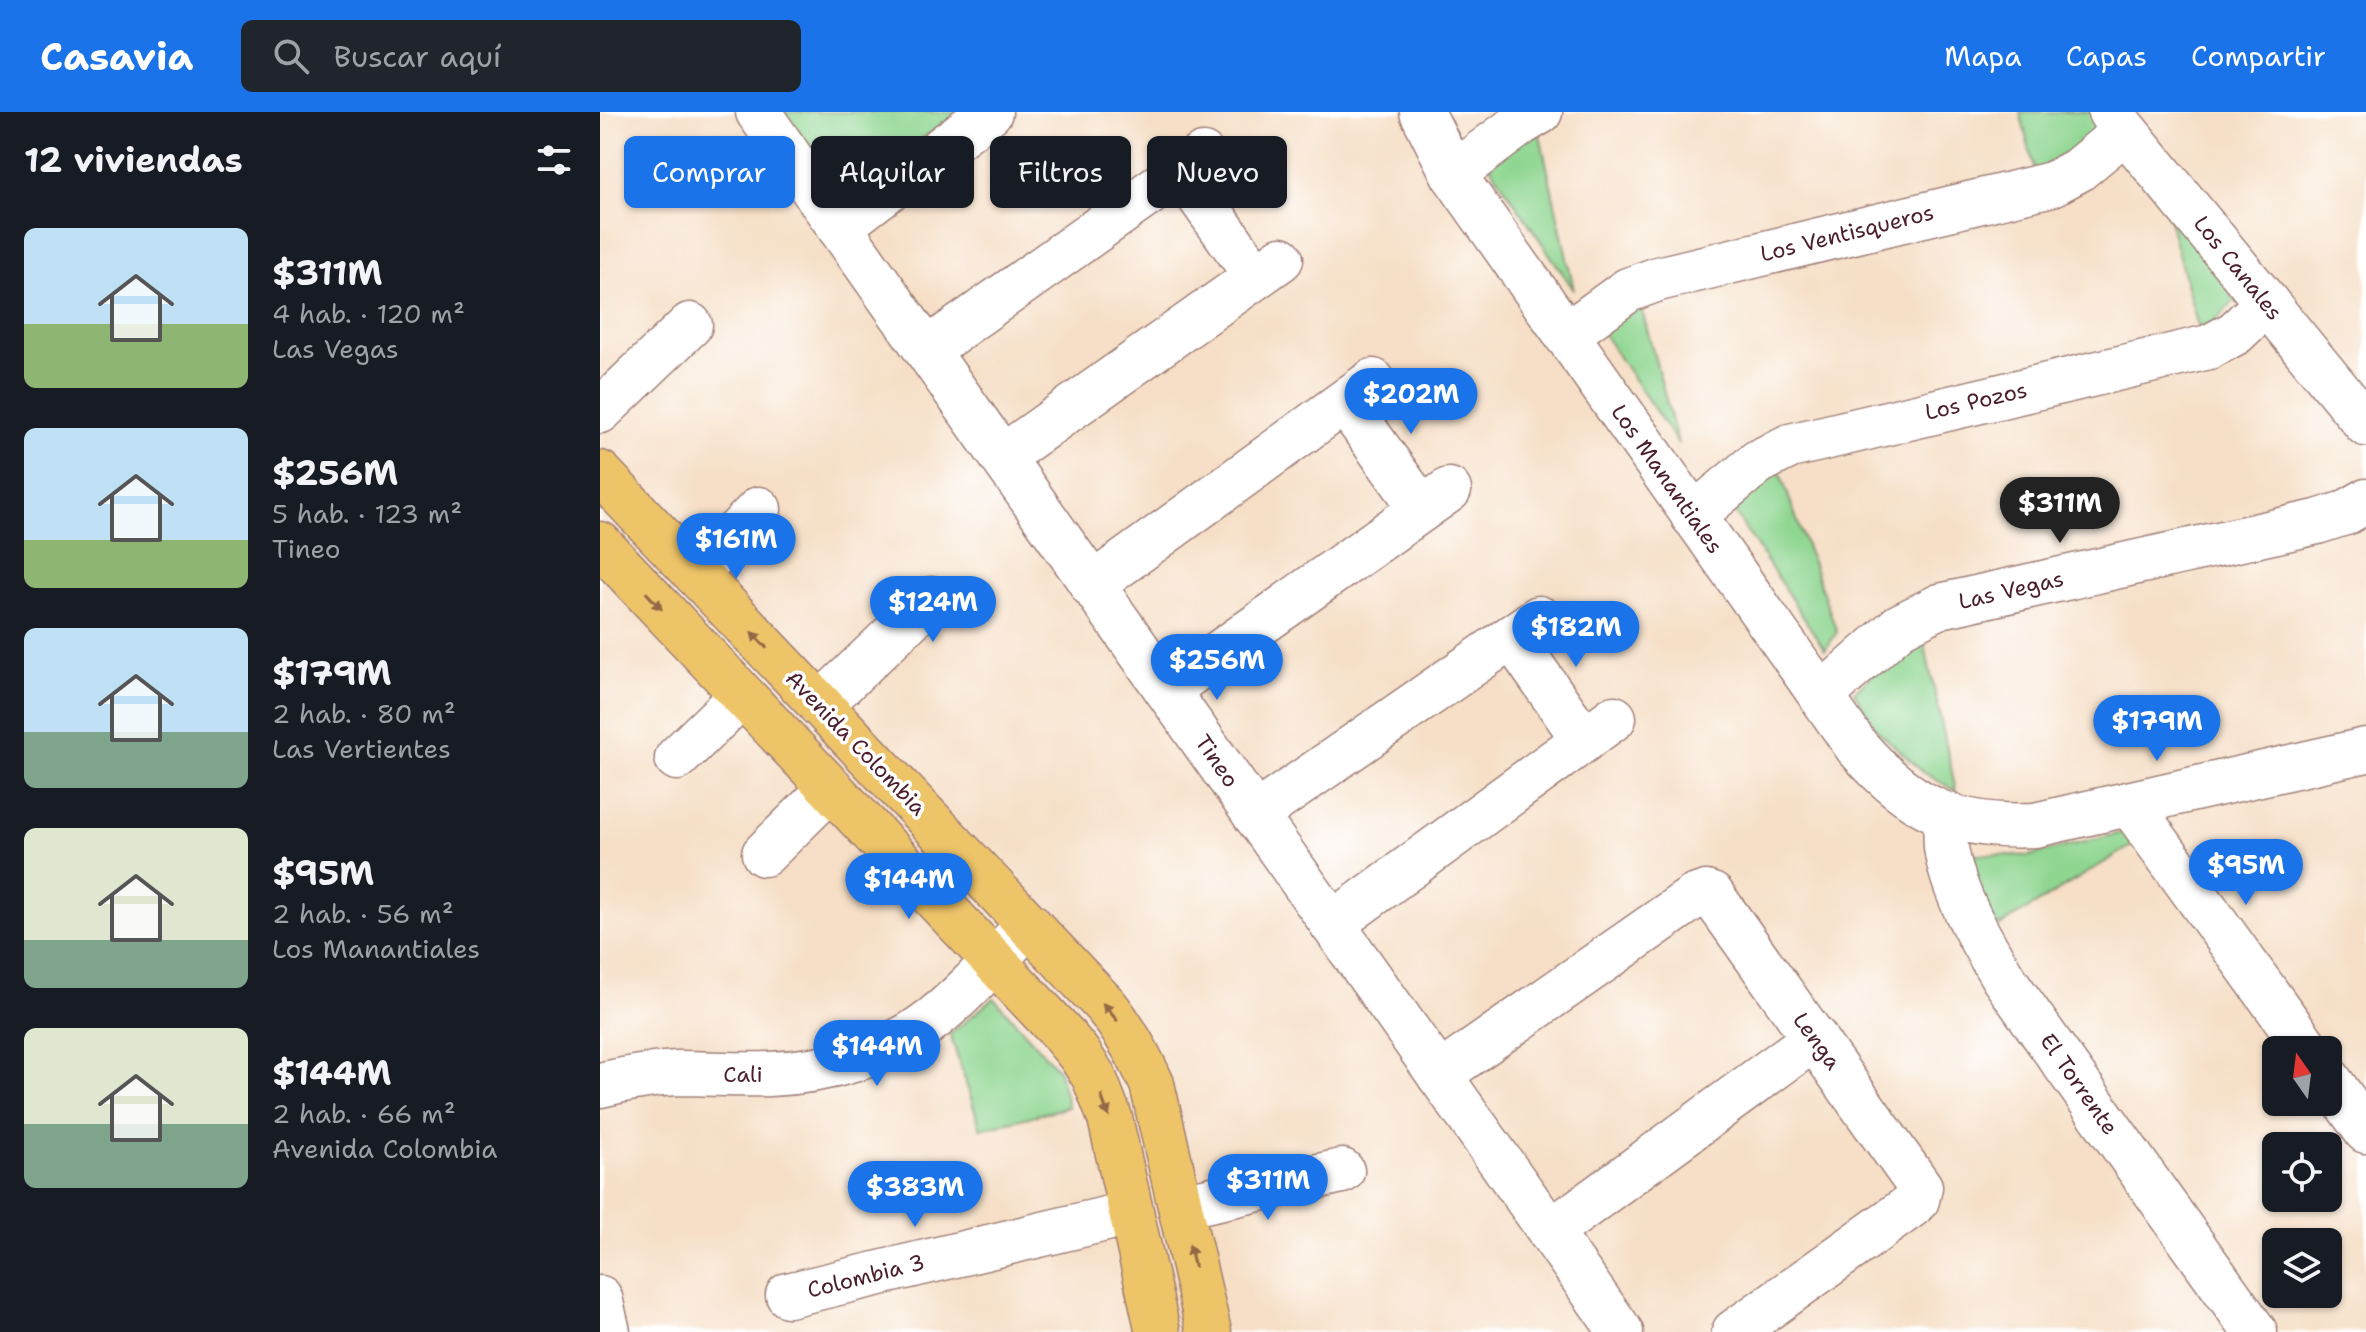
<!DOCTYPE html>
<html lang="es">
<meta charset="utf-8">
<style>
body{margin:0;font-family:"Shantell Sans",sans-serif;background:#20242c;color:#f1f3f6;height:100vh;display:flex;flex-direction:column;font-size:30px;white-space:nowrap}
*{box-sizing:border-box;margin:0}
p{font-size:26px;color:#9ea1a6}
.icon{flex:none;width:44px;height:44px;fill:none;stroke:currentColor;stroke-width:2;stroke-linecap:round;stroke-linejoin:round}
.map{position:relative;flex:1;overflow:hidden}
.drawer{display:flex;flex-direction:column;background:#171b24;width:600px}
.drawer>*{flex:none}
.guide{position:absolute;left:24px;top:24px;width:760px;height:72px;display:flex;gap:16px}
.needle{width:52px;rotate:346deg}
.fabs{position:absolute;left:1662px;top:924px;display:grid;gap:16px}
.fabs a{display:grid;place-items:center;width:80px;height:80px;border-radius:12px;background:#171b24;box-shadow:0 2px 6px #0004;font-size:40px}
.price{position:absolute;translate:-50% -68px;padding:0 18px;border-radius:28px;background:#1a73e8;color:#fff;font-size:26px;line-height:52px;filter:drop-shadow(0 2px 4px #0008)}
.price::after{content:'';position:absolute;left:50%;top:48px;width:24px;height:18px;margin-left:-12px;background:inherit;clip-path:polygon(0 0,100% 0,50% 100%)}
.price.selected{background:#222;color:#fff}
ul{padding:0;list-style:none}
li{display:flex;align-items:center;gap:24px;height:200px;padding:0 24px}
li span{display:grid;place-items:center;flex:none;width:224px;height:160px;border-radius:12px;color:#555}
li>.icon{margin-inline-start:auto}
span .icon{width:96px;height:96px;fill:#fffc;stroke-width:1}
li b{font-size:34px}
h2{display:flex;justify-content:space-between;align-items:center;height:96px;padding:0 24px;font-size:34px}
.pill{padding:0 28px;border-radius:12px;background:#171b24;box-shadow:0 2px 6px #0004;font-size:28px;line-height:72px}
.pill.selected{background:#1a73e8;color:#fff}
header{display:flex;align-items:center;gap:48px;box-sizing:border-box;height:112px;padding:0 40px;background:#1a73e8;color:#fff}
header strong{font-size:38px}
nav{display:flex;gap:44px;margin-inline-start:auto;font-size:28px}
.search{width:560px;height:72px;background:#20242c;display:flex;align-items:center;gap:20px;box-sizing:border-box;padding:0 28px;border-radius:12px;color:#9ea1a6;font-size:30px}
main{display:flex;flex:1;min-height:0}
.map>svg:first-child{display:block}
.green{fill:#8fd691;stroke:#6c7a5e;stroke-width:2}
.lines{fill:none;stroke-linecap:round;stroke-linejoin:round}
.minor-casing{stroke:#a07f78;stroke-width:47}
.major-casing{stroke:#a07f78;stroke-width:47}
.minor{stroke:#fff;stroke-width:44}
.major{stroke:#eec469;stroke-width:44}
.oneway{fill:#946947}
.labels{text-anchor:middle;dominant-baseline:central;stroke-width:7;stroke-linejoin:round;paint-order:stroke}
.street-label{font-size:22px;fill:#4a1f2b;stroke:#fff}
</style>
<header>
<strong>Casavia</strong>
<div class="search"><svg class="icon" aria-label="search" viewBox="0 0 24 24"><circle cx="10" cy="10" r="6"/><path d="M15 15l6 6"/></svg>Buscar aquí</div>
<nav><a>Mapa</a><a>Capas</a><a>Compartir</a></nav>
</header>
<main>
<section class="drawer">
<h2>12 viviendas<svg class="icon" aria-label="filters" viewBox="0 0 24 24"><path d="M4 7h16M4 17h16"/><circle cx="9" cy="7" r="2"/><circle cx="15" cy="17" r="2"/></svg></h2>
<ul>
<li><span style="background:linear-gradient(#bfe0f5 60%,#8fb573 0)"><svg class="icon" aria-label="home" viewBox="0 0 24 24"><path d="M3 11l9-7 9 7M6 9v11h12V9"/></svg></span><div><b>$311M</b><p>4 hab. · 120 m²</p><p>Las Vegas</p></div></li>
<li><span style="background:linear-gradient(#bfe0f5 70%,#8fb573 0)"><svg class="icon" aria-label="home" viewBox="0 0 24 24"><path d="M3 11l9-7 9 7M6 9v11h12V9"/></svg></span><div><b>$256M</b><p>5 hab. · 123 m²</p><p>Tineo</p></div></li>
<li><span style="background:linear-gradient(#bfe0f5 65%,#7fa58c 0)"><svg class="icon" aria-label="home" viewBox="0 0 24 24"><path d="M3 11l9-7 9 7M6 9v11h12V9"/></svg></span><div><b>$179M</b><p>2 hab. · 80 m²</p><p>Las Vertientes</p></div></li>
<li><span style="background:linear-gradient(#dfe7d0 70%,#7fa58c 0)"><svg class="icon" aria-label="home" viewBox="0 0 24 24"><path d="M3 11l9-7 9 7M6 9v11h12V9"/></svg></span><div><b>$95M</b><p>2 hab. · 56 m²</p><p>Los Manantiales</p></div></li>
<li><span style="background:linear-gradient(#dfe7d0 60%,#7fa58c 0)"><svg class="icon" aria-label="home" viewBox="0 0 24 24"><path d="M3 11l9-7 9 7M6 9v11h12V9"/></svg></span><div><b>$144M</b><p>2 hab. · 66 m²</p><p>Avenida Colombia</p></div></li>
</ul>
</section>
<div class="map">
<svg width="1766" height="1220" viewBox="0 0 1766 1220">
<rect width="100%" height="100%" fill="#fff"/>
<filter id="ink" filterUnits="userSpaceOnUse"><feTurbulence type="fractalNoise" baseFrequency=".0125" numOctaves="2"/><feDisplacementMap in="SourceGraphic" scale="16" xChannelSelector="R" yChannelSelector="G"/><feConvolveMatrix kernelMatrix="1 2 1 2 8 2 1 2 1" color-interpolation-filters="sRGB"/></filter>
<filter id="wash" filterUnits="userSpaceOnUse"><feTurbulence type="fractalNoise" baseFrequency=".006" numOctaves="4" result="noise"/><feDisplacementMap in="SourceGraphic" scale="32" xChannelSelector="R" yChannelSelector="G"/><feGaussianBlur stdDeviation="1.8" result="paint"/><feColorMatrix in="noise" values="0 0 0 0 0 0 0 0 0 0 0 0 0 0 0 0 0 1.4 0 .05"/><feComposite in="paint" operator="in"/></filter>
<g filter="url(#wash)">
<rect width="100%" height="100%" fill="#f6dfc6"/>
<!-- green -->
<g class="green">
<polygon points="177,0 361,0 239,83"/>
<polygon points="1420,0 1497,0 1499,22 1436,64"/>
<polygon points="938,14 974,178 889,53"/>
<polygon points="1562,82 1640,183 1610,214 1598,215"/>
<polygon points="1038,184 1078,332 999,216"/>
<polygon points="1178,355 1237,520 1225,538 1129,392"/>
<polygon points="1321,517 1356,679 1323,660 1277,618 1254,580"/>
<polygon points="1525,720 1533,733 1398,815 1356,741 1429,744"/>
<polygon points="394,886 459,959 468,995 381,1017 350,922"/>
</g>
</g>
<g filter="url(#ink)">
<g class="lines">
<!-- minor casing -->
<g class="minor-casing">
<g id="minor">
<polyline points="158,0 1021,1220"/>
<path d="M822,0L853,62L1257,635C1310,696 1354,717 1435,713L1766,638"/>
<polyline points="1510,0 1766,312"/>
<polyline points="581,59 656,164"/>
<polyline points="853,62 920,12 940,0"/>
<polyline points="239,115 390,0"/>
<polyline points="966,223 1028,178 1058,167 1452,72 1478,58 1525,19"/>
<polyline points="327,238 603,43"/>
<polyline points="745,290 822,397"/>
<polyline points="0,299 90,213"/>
<polyline points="402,345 681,147"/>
<polyline points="1093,404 1158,350 1190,334 1609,235 1635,221 1667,191"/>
<polyline points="96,462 159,397"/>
<polyline points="492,473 773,269"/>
<polyline points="912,525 984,628"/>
<polyline points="567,578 849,378"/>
<polyline points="1221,584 1300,514 1340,494 1717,410 1745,401 1766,389"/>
<polyline points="220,593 331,487"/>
<polyline points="77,646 142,583"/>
<polyline points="1530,692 1708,938"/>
<polyline points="655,703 939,506"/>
<path d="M1346,704C1346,714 1345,725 1346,735C1352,780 1381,829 1404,867L1655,1220"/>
<polyline points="164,742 231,676"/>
<polyline points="732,812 1014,606"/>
<polyline points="839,963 1094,785 1106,781 1112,783 1320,1075 1317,1088 1312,1093 1134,1220"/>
<polyline points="1728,966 1766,1019"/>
<path d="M0,973C26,967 51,962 78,961C108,961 139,963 169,962C228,960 287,943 334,906C366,881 400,842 429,812"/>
<polyline points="581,1094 742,1059"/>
<polyline points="950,1120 1215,926"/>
<polyline points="188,1183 531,1101"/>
<polyline points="0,1186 8,1220"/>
</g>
</g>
<!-- major casing -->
<g class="major-casing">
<g id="major">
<path d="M0,361L506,894C526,919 539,943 552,972L609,1220"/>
<polyline points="0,432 461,920 479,942 494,965 510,1006 558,1220"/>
</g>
</g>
<!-- minor -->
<use href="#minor" class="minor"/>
<!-- major -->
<use href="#major" class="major"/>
</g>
<!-- one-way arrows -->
<defs><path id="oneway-solid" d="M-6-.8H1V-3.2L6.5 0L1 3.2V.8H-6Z" transform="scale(2)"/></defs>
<g class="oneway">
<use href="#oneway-solid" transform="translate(54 489) rotate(47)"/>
<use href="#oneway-solid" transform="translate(159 528) rotate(-134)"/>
<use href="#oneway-solid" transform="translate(510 900) rotate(-130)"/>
<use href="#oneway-solid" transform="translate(505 994) rotate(70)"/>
<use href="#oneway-solid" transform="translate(592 1144) rotate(-103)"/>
</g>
</g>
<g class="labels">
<!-- street labels -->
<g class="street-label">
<text transform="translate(1247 121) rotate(-14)">Los Ventisqueros</text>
<text transform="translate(1638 156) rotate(51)">Los Canales</text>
<text transform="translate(1376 289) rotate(-13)">Los Pozos</text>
<text transform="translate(1067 367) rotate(55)">Los Manantiales</text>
<text transform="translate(1411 478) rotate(-13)">Las Vegas</text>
<text transform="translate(256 631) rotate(46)">Avenida Colombia</text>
<text transform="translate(617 649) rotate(55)">Tineo</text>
<text transform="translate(1217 929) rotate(54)">Lenga</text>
<text x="143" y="962">Cali</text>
<text transform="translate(1479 972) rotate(55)">El Torrente</text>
<text transform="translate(266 1164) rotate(-14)">Colombia 3</text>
</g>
</g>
</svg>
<div class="fabs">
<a><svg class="needle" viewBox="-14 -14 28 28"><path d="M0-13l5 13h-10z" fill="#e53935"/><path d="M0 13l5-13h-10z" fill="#9ea1a6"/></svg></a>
<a><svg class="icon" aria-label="locate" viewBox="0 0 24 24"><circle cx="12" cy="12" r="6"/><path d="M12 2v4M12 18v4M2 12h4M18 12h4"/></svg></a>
<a><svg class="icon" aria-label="layers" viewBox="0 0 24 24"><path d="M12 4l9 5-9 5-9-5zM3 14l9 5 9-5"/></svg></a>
</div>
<b class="price" style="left:811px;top:324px">$202M</b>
<b class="price selected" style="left:1460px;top:433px">$311M</b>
<b class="price" style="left:136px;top:469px">$161M</b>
<b class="price" style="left:333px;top:532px">$124M</b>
<b class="price" style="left:976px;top:557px">$182M</b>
<b class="price" style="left:617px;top:590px">$256M</b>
<b class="price" style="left:1557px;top:651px">$179M</b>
<b class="price" style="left:1646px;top:795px">$95M</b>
<b class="price" style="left:309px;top:809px">$144M</b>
<b class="price" style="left:277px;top:976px">$144M</b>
<b class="price" style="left:668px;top:1110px">$311M</b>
<b class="price" style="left:315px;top:1117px">$383M</b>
<div class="guide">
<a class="pill selected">Comprar</a>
<a class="pill">Alquilar</a>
<a class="pill">Filtros</a>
<a class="pill">Nuevo</a>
</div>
</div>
</main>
